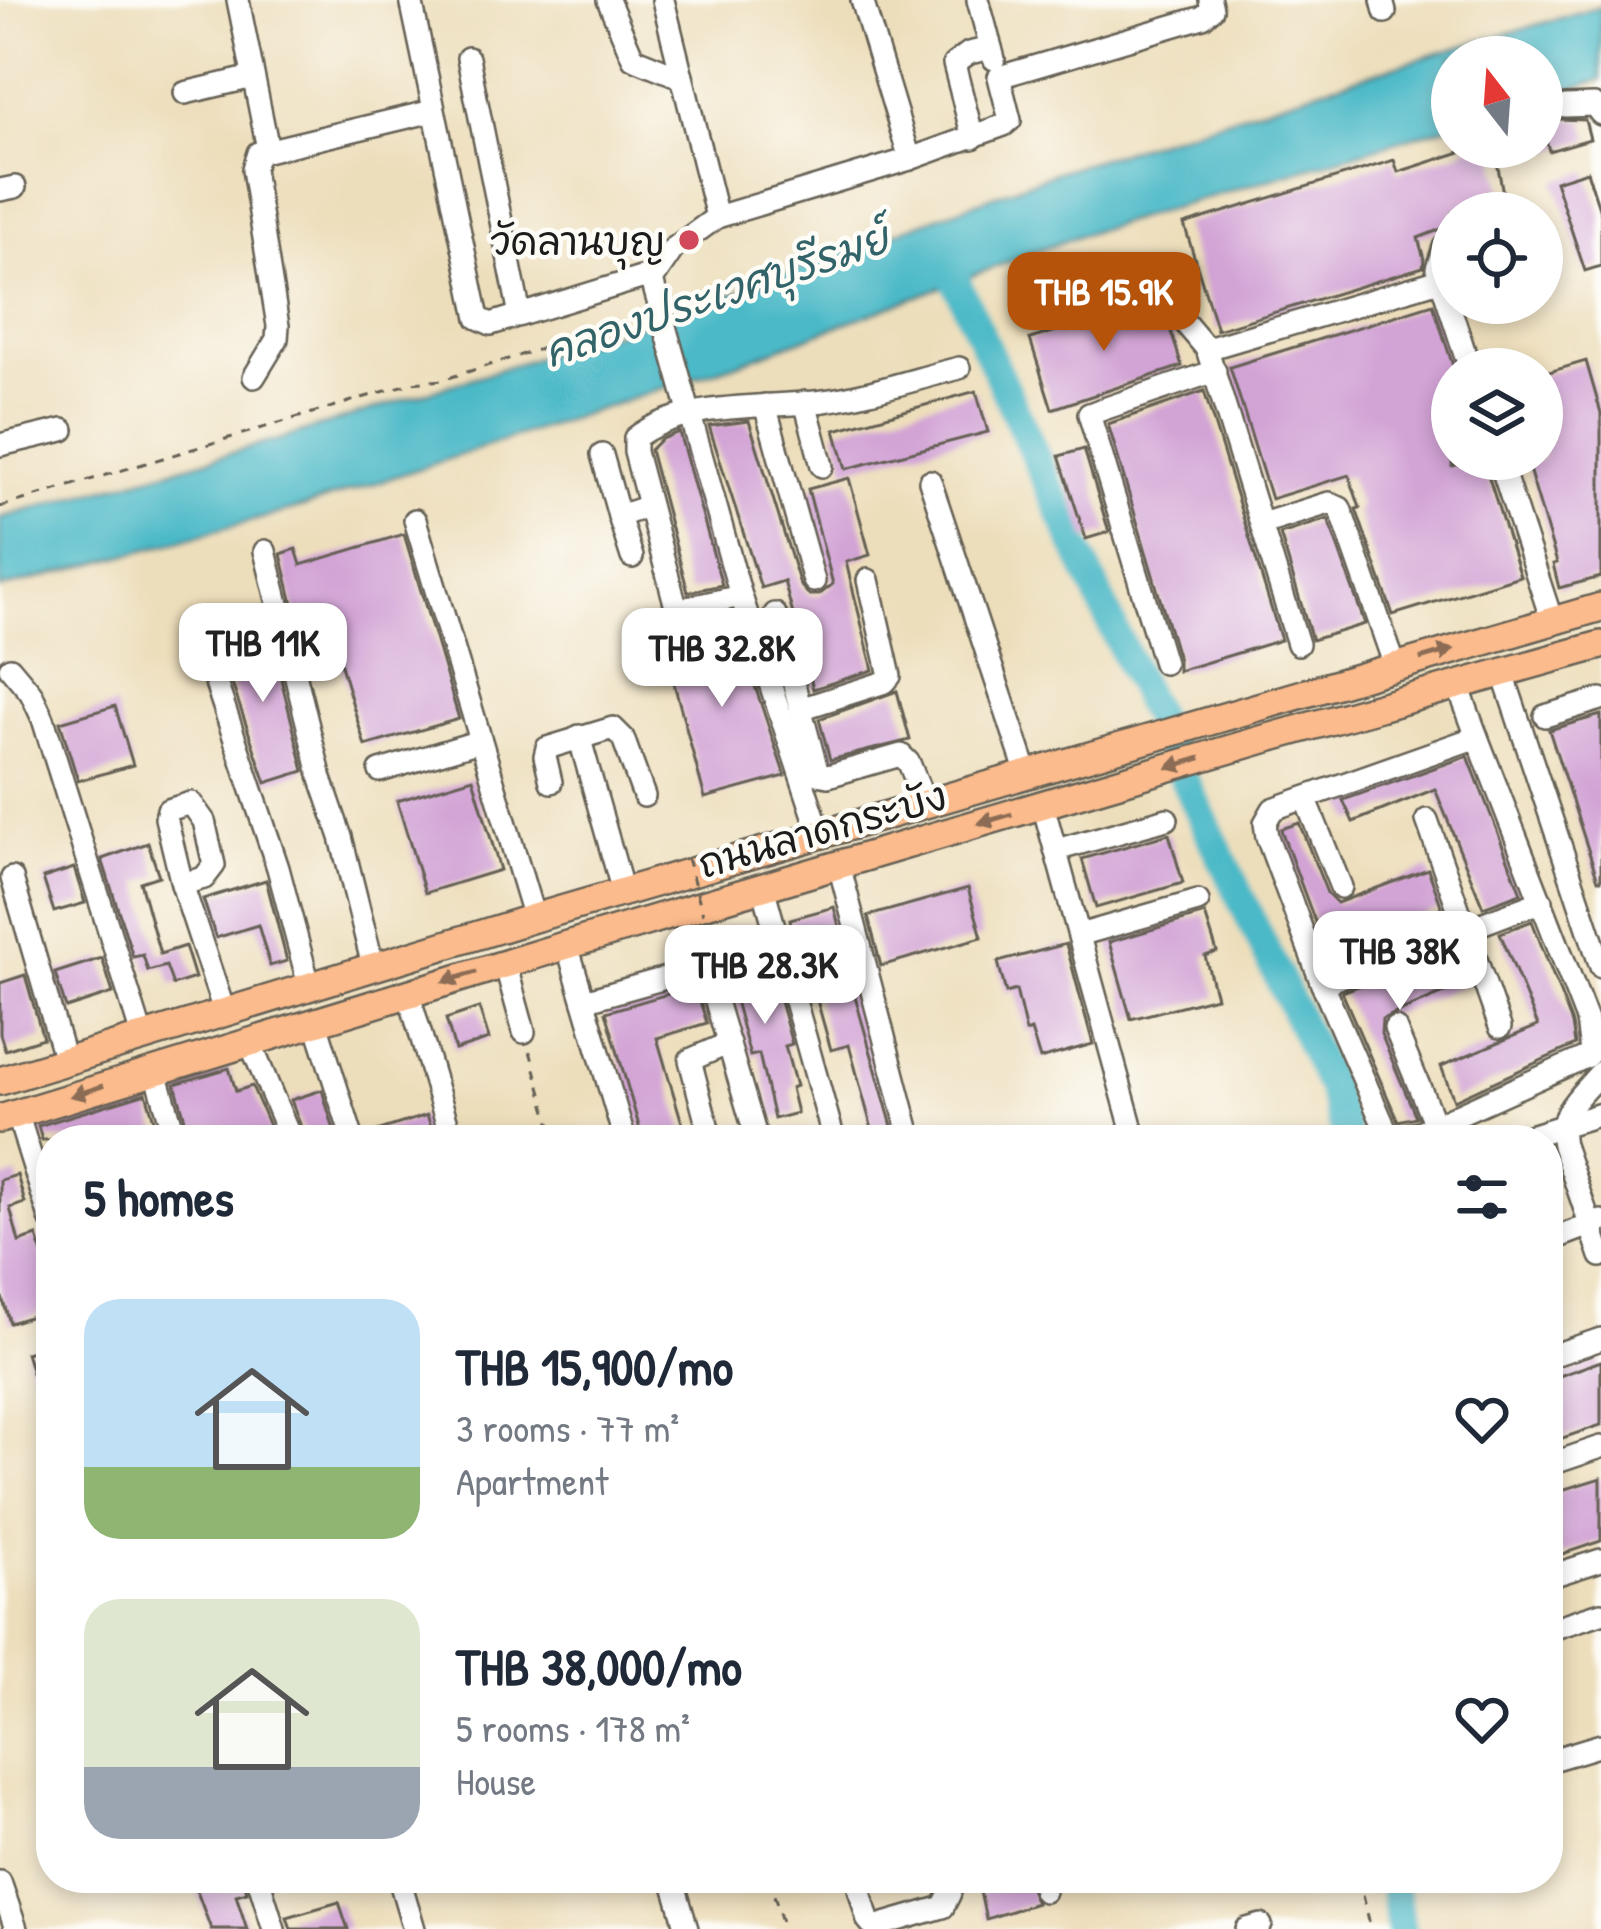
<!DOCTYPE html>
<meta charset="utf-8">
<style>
body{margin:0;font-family:"Patrick Hand","Playpen Sans Thai",sans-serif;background:#f2f2f3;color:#1f2937;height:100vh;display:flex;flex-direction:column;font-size:45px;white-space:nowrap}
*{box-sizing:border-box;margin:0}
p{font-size:39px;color:#747a83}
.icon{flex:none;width:66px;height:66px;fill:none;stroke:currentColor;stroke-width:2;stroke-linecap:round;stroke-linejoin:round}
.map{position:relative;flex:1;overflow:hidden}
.sheet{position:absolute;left:36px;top:1125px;width:1527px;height:768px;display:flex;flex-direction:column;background:#fff;border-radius:48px;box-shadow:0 6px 18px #0003}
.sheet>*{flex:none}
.needle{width:78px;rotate:343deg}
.fabs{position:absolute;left:1431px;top:36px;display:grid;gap:24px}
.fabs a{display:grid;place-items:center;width:132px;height:132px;border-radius:50%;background:#fff;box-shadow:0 6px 18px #0003;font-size:60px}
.price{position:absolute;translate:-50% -102px;padding:0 27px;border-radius:24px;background:#fff;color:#222;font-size:39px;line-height:78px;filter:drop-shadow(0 3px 6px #0008)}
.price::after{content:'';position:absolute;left:50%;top:72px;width:36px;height:27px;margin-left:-18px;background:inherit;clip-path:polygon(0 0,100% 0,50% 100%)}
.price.active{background:#b45309;color:#fff}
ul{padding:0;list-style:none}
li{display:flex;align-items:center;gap:36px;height:300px;padding:0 48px}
li span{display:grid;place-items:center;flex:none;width:336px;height:240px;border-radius:36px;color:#555}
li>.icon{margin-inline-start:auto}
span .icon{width:144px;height:144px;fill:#fffc;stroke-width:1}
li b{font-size:51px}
h2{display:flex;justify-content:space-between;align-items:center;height:144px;padding:0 48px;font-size:51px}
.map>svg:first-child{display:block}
.water{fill:#4cb9c7;stroke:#346a72;stroke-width:3}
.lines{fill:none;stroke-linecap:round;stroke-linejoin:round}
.river{stroke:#4cb9c7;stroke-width:30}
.building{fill:#d2a3d5}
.minor-casing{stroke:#656054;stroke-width:26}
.major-casing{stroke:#656054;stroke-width:32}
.path{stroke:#656054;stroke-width:3;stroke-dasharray:9 9;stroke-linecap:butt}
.minor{stroke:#fff;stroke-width:21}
.major{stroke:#fbbb8c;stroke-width:27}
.path-bridge{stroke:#656054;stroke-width:3;stroke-dasharray:9 9;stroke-linecap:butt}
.oneway{fill:#8c6c54}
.poi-dot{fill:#d1495b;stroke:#fdfcf7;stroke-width:4.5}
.labels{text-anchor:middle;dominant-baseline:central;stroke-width:9;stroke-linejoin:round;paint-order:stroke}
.poi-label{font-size:39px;fill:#1c1c1c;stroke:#fdfcf7;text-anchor:end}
.street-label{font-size:39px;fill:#1c1c1c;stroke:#fdfcf7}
.water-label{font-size:42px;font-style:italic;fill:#326369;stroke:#fdfcf7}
</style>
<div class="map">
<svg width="1601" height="1929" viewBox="0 0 1601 1929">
<rect width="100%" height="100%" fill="#fdfcf7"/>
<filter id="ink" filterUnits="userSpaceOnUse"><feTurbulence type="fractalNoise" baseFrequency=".00833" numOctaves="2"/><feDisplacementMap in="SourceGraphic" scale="24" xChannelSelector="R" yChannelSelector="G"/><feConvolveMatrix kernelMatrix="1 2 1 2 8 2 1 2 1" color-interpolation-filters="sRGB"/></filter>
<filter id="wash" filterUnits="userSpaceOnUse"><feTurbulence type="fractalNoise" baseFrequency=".004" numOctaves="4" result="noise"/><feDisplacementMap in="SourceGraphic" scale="48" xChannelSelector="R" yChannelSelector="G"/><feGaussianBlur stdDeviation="2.7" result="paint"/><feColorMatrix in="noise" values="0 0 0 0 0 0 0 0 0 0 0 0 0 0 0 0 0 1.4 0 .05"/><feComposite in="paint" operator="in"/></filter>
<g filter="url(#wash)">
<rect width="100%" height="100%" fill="#eddebb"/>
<!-- water -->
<polygon class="water" points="1601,6 1601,80 1542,98 1542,57 1452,57 1452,125 1078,236 736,364 300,508 0,589 0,518 281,439 714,301 1057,172 1378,71"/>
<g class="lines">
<!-- river -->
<g class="river">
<polyline points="944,255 1131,667 1331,1088 1348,1140"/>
<polyline points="1392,1878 1401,1929"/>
</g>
</g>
<g id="blocks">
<!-- building -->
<g class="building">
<polygon points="1558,119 1585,120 1590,139 1549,151 1542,124"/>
<polygon points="1463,147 1494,147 1503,193 1486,193 1471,213 1452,213 1452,225 1418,238 1424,259 1423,267 1217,330 1184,224 1394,160 1398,172 1464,151"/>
<polygon points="1587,171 1601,214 1601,266 1585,271 1555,181"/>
<polygon points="1148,303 1170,329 1182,366 1052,409 1030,339"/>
<polygon points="1433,304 1454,369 1452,466 1483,459 1520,576 1393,615 1356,509 1360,508 1349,475 1271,499 1230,367"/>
<polygon points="1586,361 1601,413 1601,577 1559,588 1553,564 1557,563 1526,459 1542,459 1542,374"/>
<polygon points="976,391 988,432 846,469 835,430"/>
<polygon points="1204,391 1281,640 1178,671 1178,659 1108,424"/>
<polygon points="749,421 800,585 809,595 819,595 833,584 808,489 849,478 870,555 846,562 873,670 813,689 784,581 761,588 709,426"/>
<polygon points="679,432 722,585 688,592 650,450 661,439"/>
<polygon points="1084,449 1109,532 1086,539 1059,456"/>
<polygon points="1328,519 1365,624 1312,640 1280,534"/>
<polygon points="404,534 459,719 365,746 335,645 305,653 281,554 296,549 301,565"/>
<polygon points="733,620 785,776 705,798 662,639"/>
<polygon points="269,631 304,771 266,783 224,660 211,650"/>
<polygon points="897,691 910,740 830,760 819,719"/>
<polygon points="115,706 133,765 78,781 60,722"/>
<polygon points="1601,715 1601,880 1598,880 1549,730"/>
<polygon points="1468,756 1521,893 1483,907 1435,789 1353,822 1343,800"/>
<polygon points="473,778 500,870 425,893 397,801"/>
<polygon points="1299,823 1327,893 1337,903 1428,869 1442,908 1326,951 1282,833 1281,829"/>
<polygon points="1169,834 1183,883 1096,908 1082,859"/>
<polygon points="148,843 159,876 140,882 160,954 185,946 195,978 173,985 166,966 148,971 143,955 133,957 102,859"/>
<polygon points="74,868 85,903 54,912 43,878"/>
<polygon points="266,880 287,961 270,966 258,925 216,938 203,899"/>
<polygon points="968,888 982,937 881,966 868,916"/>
<polygon points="834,907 854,982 851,983 896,1140 875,1140 849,1045 831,1050 815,993 809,995 794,944 790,919"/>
<polygon points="1205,914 1217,952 1205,956 1216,997 1131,1019 1109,942"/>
<polygon points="1532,921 1572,1024 1575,1045 1454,1100 1441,1066 1538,1026 1500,933"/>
<polygon points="1066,944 1093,1044 1040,1059 1031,1030 1026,1032 1016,990 1006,993 998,962"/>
<polygon points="1457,949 1468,983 1382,1019 1381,1034 1416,1117 1398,1121 1342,992"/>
<polygon points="766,952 792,1044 785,1046 796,1086 791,1088 797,1113 774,1119 759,1054 750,1056 725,963"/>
<polygon points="102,958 113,993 66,1008 55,973"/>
<polygon points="25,975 43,1038 5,1050 0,1034 0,983"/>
<polygon points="695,986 707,1023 657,1038 687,1140 643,1140 606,1012"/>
<polygon points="479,1008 489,1039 455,1050 446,1019"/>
<polygon points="229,1068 236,1091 252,1086 275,1140 191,1140 175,1084"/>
<polygon points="322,1090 337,1140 306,1140 291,1100"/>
<polygon points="146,1093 160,1140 42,1140 38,1126"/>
<polygon points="427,1115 432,1129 395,1140 368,1140 367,1134"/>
<polygon points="17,1175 25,1203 10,1208 19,1242 37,1236 51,1280 51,1310 10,1323 0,1291 0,1180"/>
<polygon points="51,1345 51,1422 47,1422 26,1353"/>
<polygon points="1601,1361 1601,1425 1548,1443 1548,1380"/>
<polygon points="1601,1478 1601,1541 1548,1559 1548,1494"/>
<polygon points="192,1878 243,1878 247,1892 236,1895 247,1929 211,1929"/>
<polygon points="977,1878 1014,1878 1016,1883 1026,1879 1036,1903 986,1919"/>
<polygon points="339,1902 348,1929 291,1929 287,1917"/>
</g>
</g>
</g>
<g filter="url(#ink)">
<use href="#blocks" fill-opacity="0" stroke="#656054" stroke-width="3"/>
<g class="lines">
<!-- minor casing -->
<g class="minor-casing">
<g id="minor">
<polyline points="238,0 268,149"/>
<polyline points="411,0 478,318 491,324 641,278 652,280 741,596 820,834"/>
<polyline points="608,0 633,58 680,77"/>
<polyline points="663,0 717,217"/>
<polyline points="862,0 910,159"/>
<polyline points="978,0 994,59"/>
<polyline points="1382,0 1385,12"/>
<polyline points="468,58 520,315"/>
<polyline points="185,93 253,77"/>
<polyline points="1565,106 1594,105 1601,114"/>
<polyline points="973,138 954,64 969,53 991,48"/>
<polyline points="0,190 15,187"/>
<polyline points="1486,213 1495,205"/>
<polyline points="1452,240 1444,247 1437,268 1470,369"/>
<polyline points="1147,278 1207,349 1298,644"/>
<polyline points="652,280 673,249 717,217 910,159 1004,125 1010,120 999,77 1203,17 1212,9 1210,0"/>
<polyline points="1207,349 1440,280"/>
<polyline points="254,377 277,339 278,326 253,169 258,153 433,111"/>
<polyline points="805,402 822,466"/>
<polyline points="765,405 814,581"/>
<polyline points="0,445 63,430"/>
<polyline points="602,455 619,516"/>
<polyline points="1499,459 1552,621"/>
<polyline points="930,481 1027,774"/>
<polyline points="415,520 534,918"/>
<polyline points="1262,524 1329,503 1340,508 1395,666"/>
<polyline points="265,551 321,779 341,837 373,966"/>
<polyline points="632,557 619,516 649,506"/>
<path d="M741,596L681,609L676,607L635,452V438C684,400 766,409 824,401C869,395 915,379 959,368"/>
<polyline points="775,614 818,774 828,776 901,755 909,763 925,803"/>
<polyline points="1164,663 1089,414 1215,371"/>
<polyline points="210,665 278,868 309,985"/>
<polyline points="10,668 31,693 43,719 142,1036"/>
<polyline points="1503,674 1601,967"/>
<polyline points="1458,686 1477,737"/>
<polyline points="800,709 885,682 890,676 868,580"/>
<polyline points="1545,716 1601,699"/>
<polyline points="579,736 623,892"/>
<polygon points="1477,737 1587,1020 1591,1052 1586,1057 1419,1132 1393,1138 1387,1133 1322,984 1267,837 1265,823 1273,809"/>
<polyline points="380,771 480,741"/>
<polyline points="551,782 545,756 547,748 613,728 623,738 644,796"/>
<polyline points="1305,798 1341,887"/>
<polygon points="191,803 204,821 214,865 204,878 182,884 166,818 168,810"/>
<polyline points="1043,805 1135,1140"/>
<polyline points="1427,820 1500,1027"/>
<polyline points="1056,850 1167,819"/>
<polyline points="839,865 911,1140"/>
<polyline points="12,878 65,1060"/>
<polyline points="182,884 224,1011"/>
<polyline points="763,887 834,1140"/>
<polyline points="1079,935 1198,901"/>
<polyline points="567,945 625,1140"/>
<polyline points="505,963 524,1032"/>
<polyline points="1322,984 1542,901"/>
<polyline points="408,992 452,1140"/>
<polyline points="584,1001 694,970 708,974 757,1140"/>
<polyline points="315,1020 353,1140"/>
<polyline points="1395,1028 1435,1125"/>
<polyline points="249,1040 291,1140"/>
<polyline points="155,1069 176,1140"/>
<path d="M1601,1072C1581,1095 1556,1113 1563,1145L1601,1256"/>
<polyline points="17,1113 51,1221"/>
<polyline points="711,1140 690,1060 729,1043"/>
<polyline points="1517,1140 1601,1114"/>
<polyline points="1548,1241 1601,1221"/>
<polyline points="1548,1357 1601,1339"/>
<polyline points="1548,1465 1601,1447"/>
<polyline points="1548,1577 1601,1560"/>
<polyline points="1548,1630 1601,1613"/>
<polyline points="1548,1761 1601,1745"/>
<polyline points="258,1878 274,1929"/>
<polyline points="399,1878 414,1929"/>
<polyline points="672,1878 687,1929"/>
<polyline points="856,1878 868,1920 874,1927 943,1907 950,1893 946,1878"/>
<polyline points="1041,1878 1044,1891"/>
<polyline points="0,1882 16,1929"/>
<polyline points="1247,1929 1261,1925"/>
</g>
</g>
<!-- major casing -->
<g class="major-casing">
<g id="major">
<polyline points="0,1081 534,918 1601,607"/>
<polyline points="0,1119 567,945 1261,740 1601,645"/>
</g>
</g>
<!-- path -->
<g class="path">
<polyline points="0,507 412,383 442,380 546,347"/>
<polyline points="530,1051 555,1140"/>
<polyline points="769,1878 784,1929"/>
<polyline points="1359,1878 1371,1929"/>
</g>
<!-- minor -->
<use href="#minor" class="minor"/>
<!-- major -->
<use href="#major" class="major"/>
<!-- path-bridge -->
<polyline class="path-bridge" points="687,858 703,914"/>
</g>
<!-- one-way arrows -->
<defs><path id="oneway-solid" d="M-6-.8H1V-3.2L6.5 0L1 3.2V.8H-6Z" transform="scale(3)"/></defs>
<g class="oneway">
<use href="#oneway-solid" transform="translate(1437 654) rotate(-16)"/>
<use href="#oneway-solid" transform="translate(1184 763) rotate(163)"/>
<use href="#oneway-solid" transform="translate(995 819) rotate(164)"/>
<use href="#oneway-solid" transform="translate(460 977) rotate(163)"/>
<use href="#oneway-solid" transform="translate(87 1091) rotate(162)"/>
</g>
</g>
<!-- markers -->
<circle class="poi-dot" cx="689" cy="240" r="12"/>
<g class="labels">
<!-- poi labels -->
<g class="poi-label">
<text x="665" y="240">วัดลานบุญ</text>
</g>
<!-- street labels -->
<g class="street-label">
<text transform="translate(822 829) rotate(-16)">ถนนลาดกระบัง</text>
</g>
<!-- water labels -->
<g class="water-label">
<text transform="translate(716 294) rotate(-19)">คลองประเวศบุรีรมย์</text>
</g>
</g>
</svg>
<div class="fabs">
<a><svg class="needle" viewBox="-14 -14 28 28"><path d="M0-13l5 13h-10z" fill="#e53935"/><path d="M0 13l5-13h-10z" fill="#747a83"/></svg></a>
<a><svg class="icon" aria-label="locate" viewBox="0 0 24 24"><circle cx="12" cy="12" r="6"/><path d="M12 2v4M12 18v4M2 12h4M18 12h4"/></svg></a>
<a><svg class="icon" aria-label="layers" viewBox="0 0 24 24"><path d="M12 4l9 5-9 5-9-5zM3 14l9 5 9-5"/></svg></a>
</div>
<b class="price active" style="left:1104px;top:354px">THB 15.9K</b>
<b class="price" style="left:263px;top:705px">THB 11K</b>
<b class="price" style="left:722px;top:710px">THB 32.8K</b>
<b class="price" style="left:1400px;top:1013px">THB 38K</b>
<b class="price" style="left:765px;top:1027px">THB 28.3K</b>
<section class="sheet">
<h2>5 homes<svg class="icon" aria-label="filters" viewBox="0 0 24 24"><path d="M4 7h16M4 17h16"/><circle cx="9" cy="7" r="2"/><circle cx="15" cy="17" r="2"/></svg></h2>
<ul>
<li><span style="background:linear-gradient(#bfe0f5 70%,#8fb573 0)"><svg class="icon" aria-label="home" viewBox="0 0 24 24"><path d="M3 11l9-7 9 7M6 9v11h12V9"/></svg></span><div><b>THB 15,900/mo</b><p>3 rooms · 77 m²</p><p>Apartment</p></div><svg class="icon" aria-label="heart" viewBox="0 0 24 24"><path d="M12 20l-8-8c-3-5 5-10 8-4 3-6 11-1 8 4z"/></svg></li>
<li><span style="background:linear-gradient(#dfe7d0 70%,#9aa5b1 0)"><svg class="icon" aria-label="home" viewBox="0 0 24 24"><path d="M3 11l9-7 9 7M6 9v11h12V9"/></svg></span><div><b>THB 38,000/mo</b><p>5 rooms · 178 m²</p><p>House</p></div><svg class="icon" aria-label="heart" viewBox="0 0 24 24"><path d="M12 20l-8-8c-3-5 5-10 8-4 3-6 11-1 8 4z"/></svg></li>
</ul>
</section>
</div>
